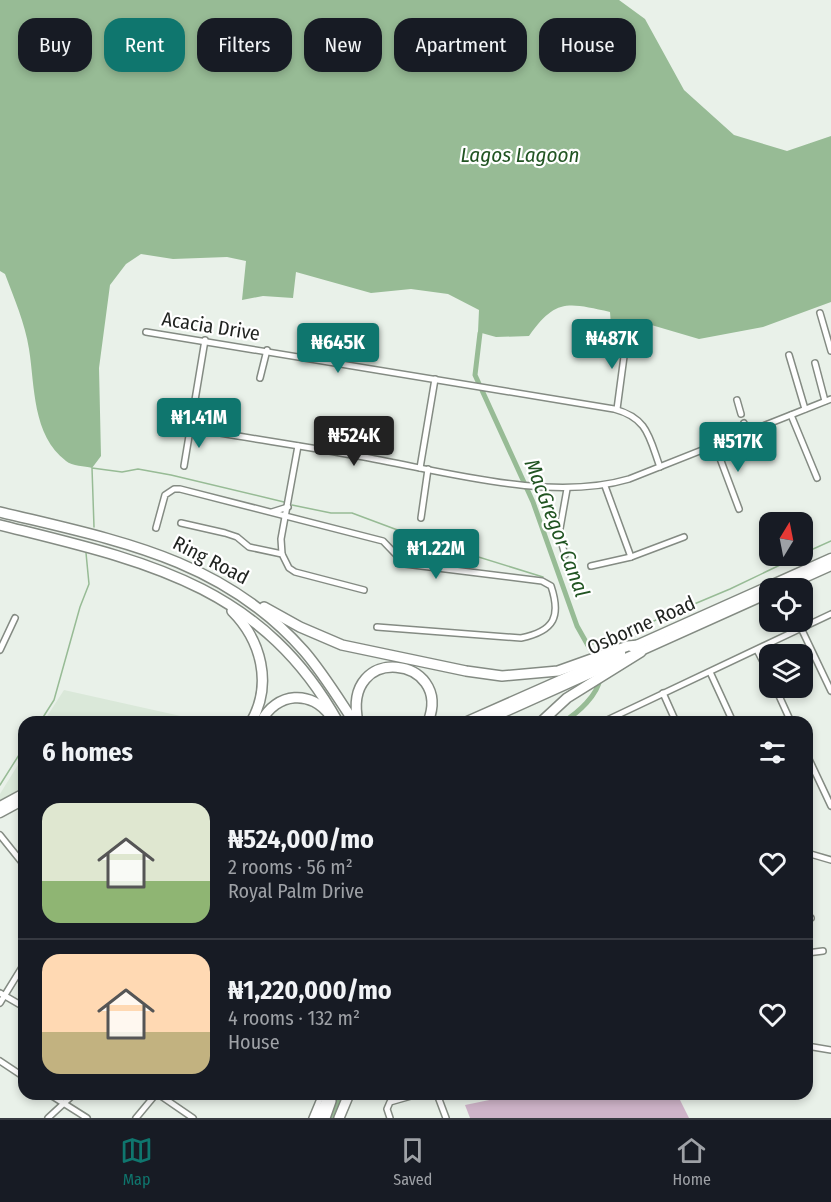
<!DOCTYPE html>
<meta charset="utf-8">
<style>
body{margin:0;font-family:"Fira Sans Condensed",sans-serif;background:#242831;color:#f1f3f6;height:100vh;display:flex;flex-direction:column;font-size:22px;white-space:nowrap}
*{box-sizing:border-box;margin:0}
p{font-size:20px;color:#9ea1a6}
.icon{flex:none;width:33px;height:33px;fill:none;stroke:currentColor;stroke-width:2;stroke-linecap:round;stroke-linejoin:round}
.map{position:relative;flex:1;overflow:hidden}
.sheet{position:absolute;left:18px;top:716px;width:795px;height:384px;display:flex;flex-direction:column;background:#171b24;border-radius:18px;box-shadow:0 3px 9px #0003}
.sheet>*{flex:none}
.guide{position:absolute;left:18px;top:18px;width:795px;height:54px;display:flex;gap:12px}
.needle{width:39px;rotate:10deg}
.tools{position:absolute;left:759px;top:512px;display:grid;gap:12px}
.tools a{display:grid;place-items:center;width:54px;height:54px;border-radius:12px;background:#171b24;box-shadow:0 3px 9px #0003;font-size:30px}
.price{position:absolute;translate:-50% -51px;padding:0 14px;border-radius:6px;background:#0f766e;color:#fff;font-size:20px;line-height:39px;filter:drop-shadow(0 2px 3px #0008)}
.price::after{content:'';position:absolute;left:50%;top:36px;width:18px;height:14px;margin-left:-9px;background:inherit;clip-path:polygon(0 0,100% 0,50% 100%)}
.price.selected{background:#222;color:#fff}
ul{padding:0;list-style:none}
li{display:flex;align-items:center;gap:18px;height:150px;padding:0 24px}
li+li{border-top:2px solid #363941}
li span{display:grid;place-items:center;flex:none;width:168px;height:120px;border-radius:18px;color:#555}
li>.icon{margin-inline-start:auto}
span .icon{width:72px;height:72px;fill:#fffc;stroke-width:1}
li b{font-size:26px}
h2{display:flex;justify-content:space-between;align-items:center;height:72px;padding:0 24px;font-size:26px}
.pill{padding:0 21px;border-radius:18px;background:#171b24;box-shadow:0 3px 9px #0003;font-size:21px;line-height:54px}
.pill.selected{background:#0f766e;color:#fff}
.tab-bar{display:flex;justify-content:space-around;align-items:center;height:84px;border-top:2px solid #363941;background:#171b24;font-size:16px;color:#9ea1a6}
.tab-bar a{display:grid;justify-items:center;gap:3px}
.tab-bar .selected{color:#0f766e}
.map>svg:first-child{display:block}
.built{fill:#dae8d9}
.green{fill:#cfb4c9}
.water{fill:#97bb95}
.lines{fill:none;stroke-linecap:round;stroke-linejoin:round}
.stream{stroke:#97bb95;stroke-width:1.5}
.canal{stroke:#97bb95;stroke-width:5}
.minor-casing{stroke:#848b83;stroke-width:8}
.primary-casing{stroke:#848b83;stroke-width:11}
.motorway-casing{stroke:#848b83;stroke-width:12}
.minor{stroke:#fff;stroke-width:5}
.primary{stroke:#fff;stroke-width:8}
.motorway{stroke:#fff;stroke-width:9}
.labels{text-anchor:middle;dominant-baseline:central;stroke-width:4.5;stroke-linejoin:round;paint-order:stroke}
.street-label{font-size:20px;fill:#1f221f;stroke:#fff}
.water-label{font-size:21px;font-style:italic;fill:#215422;stroke:#fff}
</style>
<div class="map">
<svg width="831" height="1118" viewBox="0 0 831 1118">
<rect width="100%" height="100%" fill="#e9f1e9"/>
<!-- built -->
<g class="built">
<polygon points="64,690 203,721 44,721"/>
<polygon points="24,755 24,787 0,800 0,794"/>
</g>
<!-- green -->
<polygon class="green" points="519,1094 677,1094 689,1118 470,1118 465,1105"/>
<!-- water -->
<path class="water" d="M0,0H619L645,19L684,90L734,135L787,151L831,136V302L763,327L699,339L648,324L631,333L611,326L610,312C568,303 556,298 529,336L496,337L478,332L479,310L448,294L411,289L371,293L296,272L293,298L263,296L242,300L246,261L227,257L173,259L141,254L126,264L110,285L99,368L101,456L92,468C85,466 72,466 66,461C32,435 35,386 29,349C25,323 14,298 5,274L0,271Z"/>
<g class="lines">
<!-- stream -->
<g class="stream">
<polyline points="292,505 331,513 352,513 427,541 543,577"/>
<polyline points="94,527 92,468 122,472 138,469 171,475 284,502"/>
<polyline points="802,554 831,541"/>
<polyline points="587,645 606,641 730,589 801,555"/>
<polyline points="40,722 54,700 80,607 89,584 86,553"/>
<polyline points="0,785 24,747"/>
</g>
<!-- canal -->
<g class="canal">
<polyline points="480,333 475,375 533,502 577,626 595,658"/>
<path d="M563,722C578,713 598,695 600,678"/>
<polyline points="332,1118 341,1094"/>
</g>
<!-- minor casing -->
<g class="minor-casing">
<g id="minor">
<polyline points="820,313 831,351"/>
<path d="M146,332L614,409C648,418 649,437 660,467"/>
<polyline points="789,355 805,409"/>
<polyline points="815,363 825,401"/>
<polyline points="260,378 267,350"/>
<polyline points="737,400 741,414"/>
<polyline points="617,409 627,334"/>
<polyline points="791,415 817,478"/>
<polyline points="744,423 748,432"/>
<path d="M191,428C247,438 303,446 358,456C441,470 548,503 629,479L831,399"/>
<polyline points="715,445 739,509"/>
<polyline points="184,466 205,340"/>
<polyline points="420,468 435,379"/>
<polyline points="605,486 631,557"/>
<polyline points="272,512 288,507"/>
<polyline points="421,518 428,469"/>
<polyline points="181,523 225,533 237,537 249,547 282,554 289,568 295,572 364,590"/>
<path d="M156,528L165,495L174,489H180L383,541L405,564L542,581L551,586C561,616 555,631 521,638L377,627"/>
<polyline points="282,554 281,539 298,446"/>
<polyline points="565,555 559,534 567,489"/>
<polyline points="591,566 631,557 684,537"/>
<polyline points="801,628 831,691"/>
<polyline points="0,650 15,618"/>
<polyline points="757,650 770,675"/>
<polyline points="710,672 733,722"/>
<polyline points="775,687 791,722"/>
<polyline points="663,693 676,722"/>
<polyline points="603,722 831,614"/>
<polyline points="807,755 831,806"/>
<polyline points="0,835 24,865"/>
<polyline points="807,853 831,860"/>
<polyline points="807,919 811,918"/>
<polyline points="807,953 823,951"/>
<polyline points="0,993 24,1007"/>
<polyline points="0,1003 24,964"/>
<polyline points="807,1046 831,1050"/>
<polyline points="0,1061 24,1077"/>
<polyline points="49,1094 87,1118"/>
<polyline points="158,1094 193,1118"/>
<polyline points="437,1094 446,1118"/>
<polyline points="48,1118 74,1094"/>
<polyline points="136,1118 156,1094"/>
<polyline points="312,1118 322,1094"/>
<polyline points="390,1118 387,1109 390,1102 418,1094"/>
</g>
</g>
<!-- primary casing -->
<g class="primary-casing">
<g id="primary">
<polyline points="782,588 831,566"/>
<polyline points="632,647 831,558"/>
<polyline points="465,722 621,653"/>
<polyline points="483,722 770,593"/>
<polyline points="0,806 24,793"/>
<polyline points="0,813 24,800"/>
</g>
</g>
<!-- motorway casing -->
<g class="motorway-casing">
<g id="motorway">
<path d="M0,512C115,540 222,558 304,651C323,673 338,698 354,722"/>
<path d="M0,525C140,560 261,583 338,722"/>
<polyline points="264,607 300,627 342,645 466,671 502,676 558,671 628,646 639,645"/>
<path d="M232,611C261,640 273,684 251,722"/>
<path d="M261,722C276,692 312,689 331,717"/>
<path d="M358,722C341,642 454,656 428,722"/>
<polyline points="541,722 567,698 641,652"/>
<polyline points="318,1118 330,1094"/>
<polyline points="325,1118 331,1101"/>
<polyline points="339,1118 349,1094"/>
</g>
</g>
<!-- minor -->
<use href="#minor" class="minor"/>
<!-- primary -->
<use href="#primary" class="primary"/>
<!-- motorway -->
<use href="#motorway" class="motorway"/>
</g>
<g class="labels">
<!-- street labels -->
<g class="street-label">
<text transform="translate(211 326) rotate(9)">Acacia Drive</text>
<text transform="translate(211 560) rotate(27)">Ring Road</text>
<text transform="translate(641 625) rotate(-24)">Osborne Road</text>
</g>
<!-- water labels -->
<g class="water-label">
<text x="520" y="155">Lagos Lagoon</text>
<text transform="translate(557 528) rotate(69)">MacGregor Canal</text>
</g>
</g>
</svg>
<div class="tools">
<a><svg class="needle" viewBox="-14 -14 28 28"><path d="M0-13l5 13h-10z" fill="#e53935"/><path d="M0 13l5-13h-10z" fill="#9ea1a6"/></svg></a>
<a><svg class="icon" aria-label="locate" viewBox="0 0 24 24"><circle cx="12" cy="12" r="6"/><path d="M12 2v4M12 18v4M2 12h4M18 12h4"/></svg></a>
<a><svg class="icon" aria-label="layers" viewBox="0 0 24 24"><path d="M12 4l9 5-9 5-9-5zM3 14l9 5 9-5"/></svg></a>
</div>
<b class="price" style="left:612px;top:370px">₦487K</b>
<b class="price" style="left:338px;top:374px">₦645K</b>
<b class="price" style="left:199px;top:449px">₦1.41M</b>
<b class="price selected" style="left:354px;top:467px">₦524K</b>
<b class="price" style="left:738px;top:473px">₦517K</b>
<b class="price" style="left:436px;top:580px">₦1.22M</b>
<div class="guide">
<a class="pill">Buy</a>
<a class="pill selected">Rent</a>
<a class="pill">Filters</a>
<a class="pill">New</a>
<a class="pill">Apartment</a>
<a class="pill">House</a>
</div>
<section class="sheet">
<h2>6 homes<svg class="icon" aria-label="filters" viewBox="0 0 24 24"><path d="M4 7h16M4 17h16"/><circle cx="9" cy="7" r="2"/><circle cx="15" cy="17" r="2"/></svg></h2>
<ul>
<li><span style="background:linear-gradient(#dfe7d0 65%,#8fb573 0)"><svg class="icon" aria-label="home" viewBox="0 0 24 24"><path d="M3 11l9-7 9 7M6 9v11h12V9"/></svg></span><div><b>₦524,000/mo</b><p>2 rooms · 56 m²</p><p>Royal Palm Drive</p></div><svg class="icon" aria-label="heart" viewBox="0 0 24 24"><path d="M12 20l-8-8c-3-5 5-10 8-4 3-6 11-1 8 4z"/></svg></li>
<li><span style="background:linear-gradient(#ffd9b3 65%,#c2b280 0)"><svg class="icon" aria-label="home" viewBox="0 0 24 24"><path d="M3 11l9-7 9 7M6 9v11h12V9"/></svg></span><div><b>₦1,220,000/mo</b><p>4 rooms · 132 m²</p><p>House</p></div><svg class="icon" aria-label="heart" viewBox="0 0 24 24"><path d="M12 20l-8-8c-3-5 5-10 8-4 3-6 11-1 8 4z"/></svg></li>
</ul>
</section>
</div>
<nav class="tab-bar">
<a class="selected"><svg class="icon" aria-label="map" viewBox="0 0 24 24"><path d="M3 6l6-2 6 2 6-2v14l-6 2-6-2-6 2zM9 4v14M15 6v14"/></svg>Map</a>
<a><svg class="icon" aria-label="saved" viewBox="0 0 24 24"><path d="M7 4h10v16l-5-4-5 4z"/></svg>Saved</a>
<a><svg class="icon" aria-label="home" viewBox="0 0 24 24"><path d="M3 11l9-7 9 7M6 9v11h12V9"/></svg>Home</a>
</nav>
